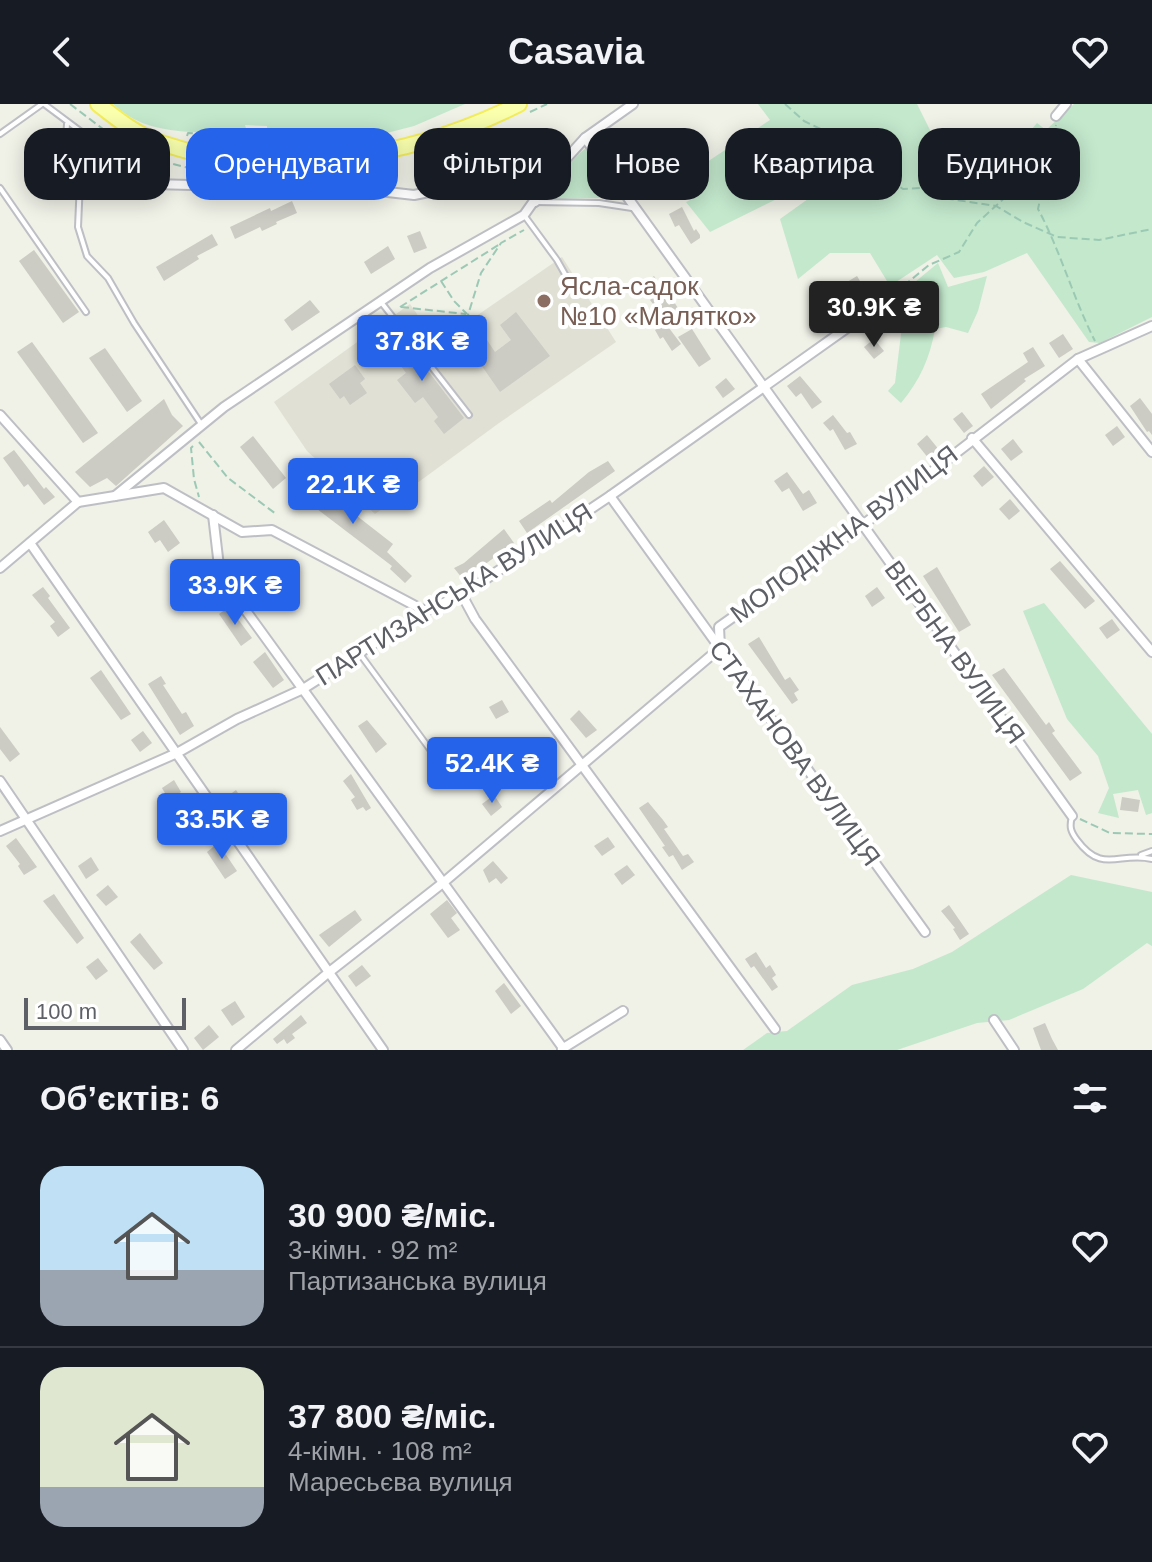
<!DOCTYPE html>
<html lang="uk">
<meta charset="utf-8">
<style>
body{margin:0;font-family:Arial,sans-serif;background:#242831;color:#f1f3f6;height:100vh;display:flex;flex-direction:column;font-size:30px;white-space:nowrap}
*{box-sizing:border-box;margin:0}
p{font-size:26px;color:#9ea1a6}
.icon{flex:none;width:44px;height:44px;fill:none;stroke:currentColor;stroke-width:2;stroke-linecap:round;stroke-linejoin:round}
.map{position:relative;height:946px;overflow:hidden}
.panel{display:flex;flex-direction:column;background:#171b24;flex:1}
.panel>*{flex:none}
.top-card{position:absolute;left:24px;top:24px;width:1104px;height:72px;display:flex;gap:16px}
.scale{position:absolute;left:24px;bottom:20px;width:162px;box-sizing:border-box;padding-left:8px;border:4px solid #5e6067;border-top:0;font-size:22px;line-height:28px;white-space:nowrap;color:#5e6067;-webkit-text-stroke:6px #fff;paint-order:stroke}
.price{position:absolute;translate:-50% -68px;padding:0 18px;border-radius:8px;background:#2563eb;color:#fff;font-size:26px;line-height:52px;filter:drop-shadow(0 2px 4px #0008)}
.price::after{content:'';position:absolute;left:50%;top:48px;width:24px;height:18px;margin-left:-12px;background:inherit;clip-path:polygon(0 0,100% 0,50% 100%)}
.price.on{background:#222;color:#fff}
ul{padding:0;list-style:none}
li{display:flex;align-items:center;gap:24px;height:200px;padding:0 40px}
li+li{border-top:2px solid #363941}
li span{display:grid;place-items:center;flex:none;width:224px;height:160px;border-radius:24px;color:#555}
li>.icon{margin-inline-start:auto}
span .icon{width:96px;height:96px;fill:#fffc;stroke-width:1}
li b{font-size:34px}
h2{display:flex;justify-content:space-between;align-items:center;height:96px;padding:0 40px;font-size:34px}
.pill{padding:0 28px;border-radius:24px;background:#171b24;box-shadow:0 4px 20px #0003;font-size:28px;line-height:72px}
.pill.on{background:#2563eb;color:#fff}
header{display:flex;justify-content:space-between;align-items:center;height:104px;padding:0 40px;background:#171b24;font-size:36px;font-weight:800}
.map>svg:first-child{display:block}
.education{fill:#e1e0d5}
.green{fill:#c3e8cc}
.building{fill:#cccbc4}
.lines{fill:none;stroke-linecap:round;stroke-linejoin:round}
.service-casing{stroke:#bebfc5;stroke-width:8}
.minor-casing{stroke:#bebfc5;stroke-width:12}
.primary-casing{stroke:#f4ee5c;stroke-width:18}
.path{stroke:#9cc9b4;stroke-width:2;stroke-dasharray:8 4;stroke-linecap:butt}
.service{stroke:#fff;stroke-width:4}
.minor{stroke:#fff;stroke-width:8}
.primary{stroke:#f9ffad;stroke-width:14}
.education-dot{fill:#8d6e63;stroke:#fff;stroke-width:3}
.labels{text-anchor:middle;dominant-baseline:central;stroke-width:8;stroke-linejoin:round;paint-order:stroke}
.education-label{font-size:26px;fill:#785e54;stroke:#fff;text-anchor:start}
.street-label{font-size:26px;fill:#5e6067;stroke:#fff}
</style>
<header><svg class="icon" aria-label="back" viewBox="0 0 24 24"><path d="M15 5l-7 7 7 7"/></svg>Casavia<svg class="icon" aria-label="heart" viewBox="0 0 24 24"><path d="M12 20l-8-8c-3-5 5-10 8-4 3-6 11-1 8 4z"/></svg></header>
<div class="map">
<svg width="1152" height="946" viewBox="0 0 1152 946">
<rect width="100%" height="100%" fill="#f0f1e7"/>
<!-- education -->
<polygon class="education" points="562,153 616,238 499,319 375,410 307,347 274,298 410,200 437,239"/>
<!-- green -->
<g class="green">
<path d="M113,0H465L414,22L379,31L300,42L267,36V22L245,21L247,28C212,28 166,32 134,15C126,11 119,5 113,0Z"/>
<polygon points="758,0 917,0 935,36 955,59 978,60 952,32 959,27 978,50 1006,35 1024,34 1037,19 1046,26 1074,0 1152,0 1152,213 1100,239 1089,238 1027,149 984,168 954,174 937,151 890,182 870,149 830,149 798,175 780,115 808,95 800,78 787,90 710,128 686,98 698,92 692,68 770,16"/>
<path d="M586,44L611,75L607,90L600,94L554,95L550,89C559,73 571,55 586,44Z"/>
<path d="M938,159L948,183L987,172L978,207L968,229L946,223L935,225C930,254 920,276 901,299L888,287L895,279L902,222L916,205L903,188Z"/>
<polygon points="1044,499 1152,630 1152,709 1146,711 1138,686 1113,690 1119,714 1098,709 1109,684 1098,652 1067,615 1023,507"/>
<polygon points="1071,771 1152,788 1152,842 1147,839 1083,885 1009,916 977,919 897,946 743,946 767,929 787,927 852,881 913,865 952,848"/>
</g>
<!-- building -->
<g class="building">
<polygon points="628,27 650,58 637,66 615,35"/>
<polygon points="292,97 297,109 276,118 277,120 262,127 260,123 235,135 230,123 270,104 271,107"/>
<polygon points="682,103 694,127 696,125 700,131 700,134 691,140 679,121 675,123 669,110"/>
<polygon points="420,127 427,144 414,149 407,132"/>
<polygon points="212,130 218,141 197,152 199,155 164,177 156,163"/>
<polygon points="388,142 395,155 371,170 364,158"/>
<polygon points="34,146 79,208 63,219 19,157"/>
<polygon points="654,172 660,181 656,183 669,201 674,198 680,207 670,212 665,204 663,205 660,201 656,204 650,196 654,193 644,180"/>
<polygon points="857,172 866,187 856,193 847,178"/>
<polygon points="310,196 320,208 292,227 284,216"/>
<polygon points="516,208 550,252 500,288 470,245 485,233 495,248 511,236 500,221"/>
<polygon points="666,220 681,240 672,247 663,233 660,235 655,226"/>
<polygon points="692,225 711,255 699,263 678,233"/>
<polygon points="399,229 464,314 444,330 434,317 438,313 423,293 415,299 397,276 406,269 394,252 387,257 378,245"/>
<polygon points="1063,230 1073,245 1059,254 1049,239"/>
<polygon points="874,235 884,247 874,255 864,243"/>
<polygon points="32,238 98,329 83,339 17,248"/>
<polygon points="1033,243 1045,262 1024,275 1026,277 991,305 981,290 1028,258 1023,249"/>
<polygon points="105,244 142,297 127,308 89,254"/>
<polygon points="355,261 365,275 360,279 367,289 350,301 344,292 340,295 329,280"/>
<polygon points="800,272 822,298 812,305 801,289 796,293 787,282"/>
<polygon points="726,274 735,285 723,294 715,283"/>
<polygon points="1140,294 1152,310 1152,331 1149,327 1147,328 1130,302"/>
<polygon points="164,295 172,311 183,322 116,382 107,374 90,383 75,368"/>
<polygon points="962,308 973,322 964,329 953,315"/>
<polygon points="833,311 847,329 850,328 857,340 845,346 833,325 830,327 823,319"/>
<polygon points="1117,322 1125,333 1113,342 1105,331"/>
<polygon points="927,331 940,347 929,355 917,340"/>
<polygon points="253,332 286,374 273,385 240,343"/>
<polygon points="1013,335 1023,348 1011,357 1001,345"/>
<polygon points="14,346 44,385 46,383 55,393 44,401 28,380 24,383 3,354"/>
<polygon points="608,357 615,367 527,429 519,417 550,396 552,399 589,368"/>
<polygon points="984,362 994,373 982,383 973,372"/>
<polygon points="787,368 803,390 809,386 817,399 803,407 789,384 782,388 774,377"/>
<polygon points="312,377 393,440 387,448 412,472 405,479 390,465 392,462 300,392"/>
<polygon points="1010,395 1020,407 1009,416 999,405"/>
<polygon points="164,416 180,439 168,448 160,436 155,439 148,428"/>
<polygon points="504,425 514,439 484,461 482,459 462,474 454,464 464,459"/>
<polygon points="1060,457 1095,497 1085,505 1050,465"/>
<polygon points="202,463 209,474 196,483 188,472"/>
<polygon points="937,463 971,521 959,528 923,472"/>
<polygon points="43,483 50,492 48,494 70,524 58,533 50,522 55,518 32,491"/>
<polygon points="877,483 885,494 872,503 865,492"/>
<polygon points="229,503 252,534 241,542 219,510"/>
<polygon points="1112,515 1120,526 1107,535 1099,524"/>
<polygon points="759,533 785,576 790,573 799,586 794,589 798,596 792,600 748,540"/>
<polygon points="265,548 284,576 273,584 253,558"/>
<polygon points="1004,564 1046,621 1049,618 1055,627 1052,629 1082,669 1070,677 992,571"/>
<polygon points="101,566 131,610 121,616 90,574"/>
<polygon points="161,572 166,580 163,581 182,610 186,608 194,622 180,631 148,580"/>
<polygon points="502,596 509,608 496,615 489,603"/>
<polygon points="579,606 597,626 586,634 570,615"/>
<polygon points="367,616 387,640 376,649 358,622"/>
<polygon points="0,623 20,650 10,658 0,645"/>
<polygon points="143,627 152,639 140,648 131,636"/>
<polygon points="544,652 553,665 542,673 533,660"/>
<polygon points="351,670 371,704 366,707 363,703 357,706 351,696 355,693 343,677"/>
<polygon points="174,676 181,688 169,696 162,684"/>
<polygon points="236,686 254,714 243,722 225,694"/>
<polygon points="494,691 502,703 491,712 482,700"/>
<polygon points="1122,693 1140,696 1138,708 1120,706"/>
<polygon points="648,698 663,716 668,723 664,725 683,752 688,750 694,758 682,766 673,751 669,753 662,743 665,742 639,704"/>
<polygon points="198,709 207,721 194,730 186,717"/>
<polygon points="608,733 615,743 602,752 594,742"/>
<polygon points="16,734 37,763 24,771 18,762 20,760 6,742"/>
<polygon points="218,739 237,767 225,775 207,748"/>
<polygon points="91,753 99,766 86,775 78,762"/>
<polygon points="493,757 508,774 501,780 496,774 489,779 483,766"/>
<polygon points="627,761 635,771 622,781 614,770"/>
<polygon points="108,781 118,793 106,802 96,791"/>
<polygon points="54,790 84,834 77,840 43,797"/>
<polygon points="447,796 457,809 451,814 460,826 448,834 430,810"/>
<polygon points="949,801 969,830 960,836 953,825 955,824 941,807"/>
<polygon points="355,806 362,816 329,843 319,831"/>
<polygon points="140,829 163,859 154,866 130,838"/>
<polygon points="756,848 766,864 770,861 776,871 772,874 778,883 772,887 754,862 751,864 745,855"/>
<polygon points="98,854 108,867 96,876 86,863"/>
<polygon points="362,861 371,872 356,883 348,872"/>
<polygon points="504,879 521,902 511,910 495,887"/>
<polygon points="235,897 245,913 232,922 221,906"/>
<polygon points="301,911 307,919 292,930 295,934 287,940 284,935 277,940 273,935"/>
<polygon points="1045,919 1052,935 1058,946 1041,946 1033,924"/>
<polygon points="209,921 219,933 203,946 194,934"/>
</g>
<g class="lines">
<!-- service casing -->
<g class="service-casing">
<g id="service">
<polyline points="44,0 99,41 114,47 146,38"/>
<polyline points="67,20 65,49 80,77 78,123 87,152 108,174 134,219 201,320"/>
<polyline points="0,30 42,0"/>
<polyline points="92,75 125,46"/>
<polyline points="0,84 86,208"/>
<polyline points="535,98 599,99 632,104"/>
<polyline points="524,111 557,156 570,179"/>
<polyline points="381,198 469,311"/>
<polyline points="360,550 437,655"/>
<path d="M1072,713C1069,723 1071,728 1077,736C1103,771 1119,747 1152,755"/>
<polyline points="1141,751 1152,747"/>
</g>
</g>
<!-- minor casing -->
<g class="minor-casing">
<g id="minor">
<polyline points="1056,12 1066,0"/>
<polyline points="585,34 1072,712"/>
<polyline points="80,77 104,75 153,80 370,86 414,91 510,72 529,84 535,98"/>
<polyline points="1078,255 1152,348"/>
<polyline points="0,311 78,398"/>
<polyline points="972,334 1152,548"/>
<polyline points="115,392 224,303 430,164 524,111 555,67 585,34 633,0"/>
<polyline points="610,392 925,828"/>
<polyline points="78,398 164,384 242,428 272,426 425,507"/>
<polyline points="213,411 220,471 563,944"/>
<polyline points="30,439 383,946"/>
<polyline points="0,464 78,398"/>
<polyline points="462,491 475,515 775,925"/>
<polyline points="0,677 183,946"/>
<polyline points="0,727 177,649 237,615 303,585 425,507 462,491 610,392 878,202"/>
<polyline points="994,916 1014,946"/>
<polyline points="0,936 7,946"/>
<polyline points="562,945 623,907"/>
<polyline points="236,946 328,869 444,778 720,544 719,523 864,420 1078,255 1152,222"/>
</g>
</g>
<!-- primary casing -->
<g class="primary-casing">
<path id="primary" d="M98,0C117,15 137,31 161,39C274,78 414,53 519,0"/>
</g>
<!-- path -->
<g class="path">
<polyline points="70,0 120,38"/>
<polyline points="785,0 804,17 852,40 876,66 903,85 922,84 950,95 996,102 1023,118 1057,133 1099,136 1152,125"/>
<polyline points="530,8 547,0"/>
<polyline points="493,25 507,63"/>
<polyline points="187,32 188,29 247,33"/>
<path d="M1052,41L1038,105C1061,148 1073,194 1095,237"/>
<path d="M139,49C213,78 316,81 393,59"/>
<polyline points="441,177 454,197 467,210"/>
<polyline points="885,197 929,161 959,148 977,119 1021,79 1053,41 1056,21"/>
<polyline points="400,203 500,140"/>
<polyline points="401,203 466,210"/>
<polyline points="479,226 468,211 481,169 501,139 524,126"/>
<polyline points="199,338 228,374 276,410"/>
<polyline points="193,342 191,344 194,375 199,393"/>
<polyline points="1080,715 1110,729 1152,730"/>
</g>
<!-- service -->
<use href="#service" class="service"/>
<!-- minor -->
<use href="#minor" class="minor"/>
<!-- primary -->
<use href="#primary" class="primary"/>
</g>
<!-- markers -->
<circle class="education-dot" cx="544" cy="197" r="8"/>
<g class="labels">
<!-- education labels -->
<g class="education-label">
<text x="560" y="182">Ясла-садок<tspan x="560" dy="30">№10 «Малятко»</tspan></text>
</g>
<!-- street labels -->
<g class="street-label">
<text transform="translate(844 430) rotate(-37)">МОЛОДІЖНА ВУЛИЦЯ</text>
<text transform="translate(454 490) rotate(-32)">ПАРТИЗАНСЬКА ВУЛИЦЯ</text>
<text transform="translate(955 548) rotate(54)">ВЕРБНА ВУЛИЦЯ</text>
<text transform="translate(795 649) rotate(54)">СТАХАНОВА ВУЛИЦЯ</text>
</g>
</g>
</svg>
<div class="scale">100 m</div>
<b class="price on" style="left:874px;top:245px">30.9K ₴</b>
<b class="price" style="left:422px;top:279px">37.8K ₴</b>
<b class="price" style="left:353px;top:422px">22.1K ₴</b>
<b class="price" style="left:235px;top:523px">33.9K ₴</b>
<b class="price" style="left:492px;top:701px">52.4K ₴</b>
<b class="price" style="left:222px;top:757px">33.5K ₴</b>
<div class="top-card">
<a class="pill">Купити</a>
<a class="pill on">Орендувати</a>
<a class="pill">Фільтри</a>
<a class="pill">Нове</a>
<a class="pill">Квартира</a>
<a class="pill">Будинок</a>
</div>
</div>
<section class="panel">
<h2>Об’єктів: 6<svg class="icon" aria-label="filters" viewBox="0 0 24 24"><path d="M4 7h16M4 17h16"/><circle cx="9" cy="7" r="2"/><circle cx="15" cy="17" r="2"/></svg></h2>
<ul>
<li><span style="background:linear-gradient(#bfe0f5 65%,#9aa5b1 0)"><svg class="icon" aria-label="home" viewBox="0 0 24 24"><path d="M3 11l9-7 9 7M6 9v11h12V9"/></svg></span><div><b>30 900 ₴/міс.</b><p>3-кімн. · 92 m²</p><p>Партизанська вулиця</p></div><svg class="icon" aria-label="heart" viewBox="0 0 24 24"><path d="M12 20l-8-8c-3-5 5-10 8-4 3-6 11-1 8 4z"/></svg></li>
<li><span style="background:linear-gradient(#dfe7d0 75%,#9aa5b1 0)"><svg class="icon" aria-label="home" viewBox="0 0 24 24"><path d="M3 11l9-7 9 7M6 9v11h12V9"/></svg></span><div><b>37 800 ₴/міс.</b><p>4-кімн. · 108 m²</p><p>Маресьєва вулиця</p></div><svg class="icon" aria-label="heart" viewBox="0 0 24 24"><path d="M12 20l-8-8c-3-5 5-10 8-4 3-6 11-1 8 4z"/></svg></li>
</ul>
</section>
